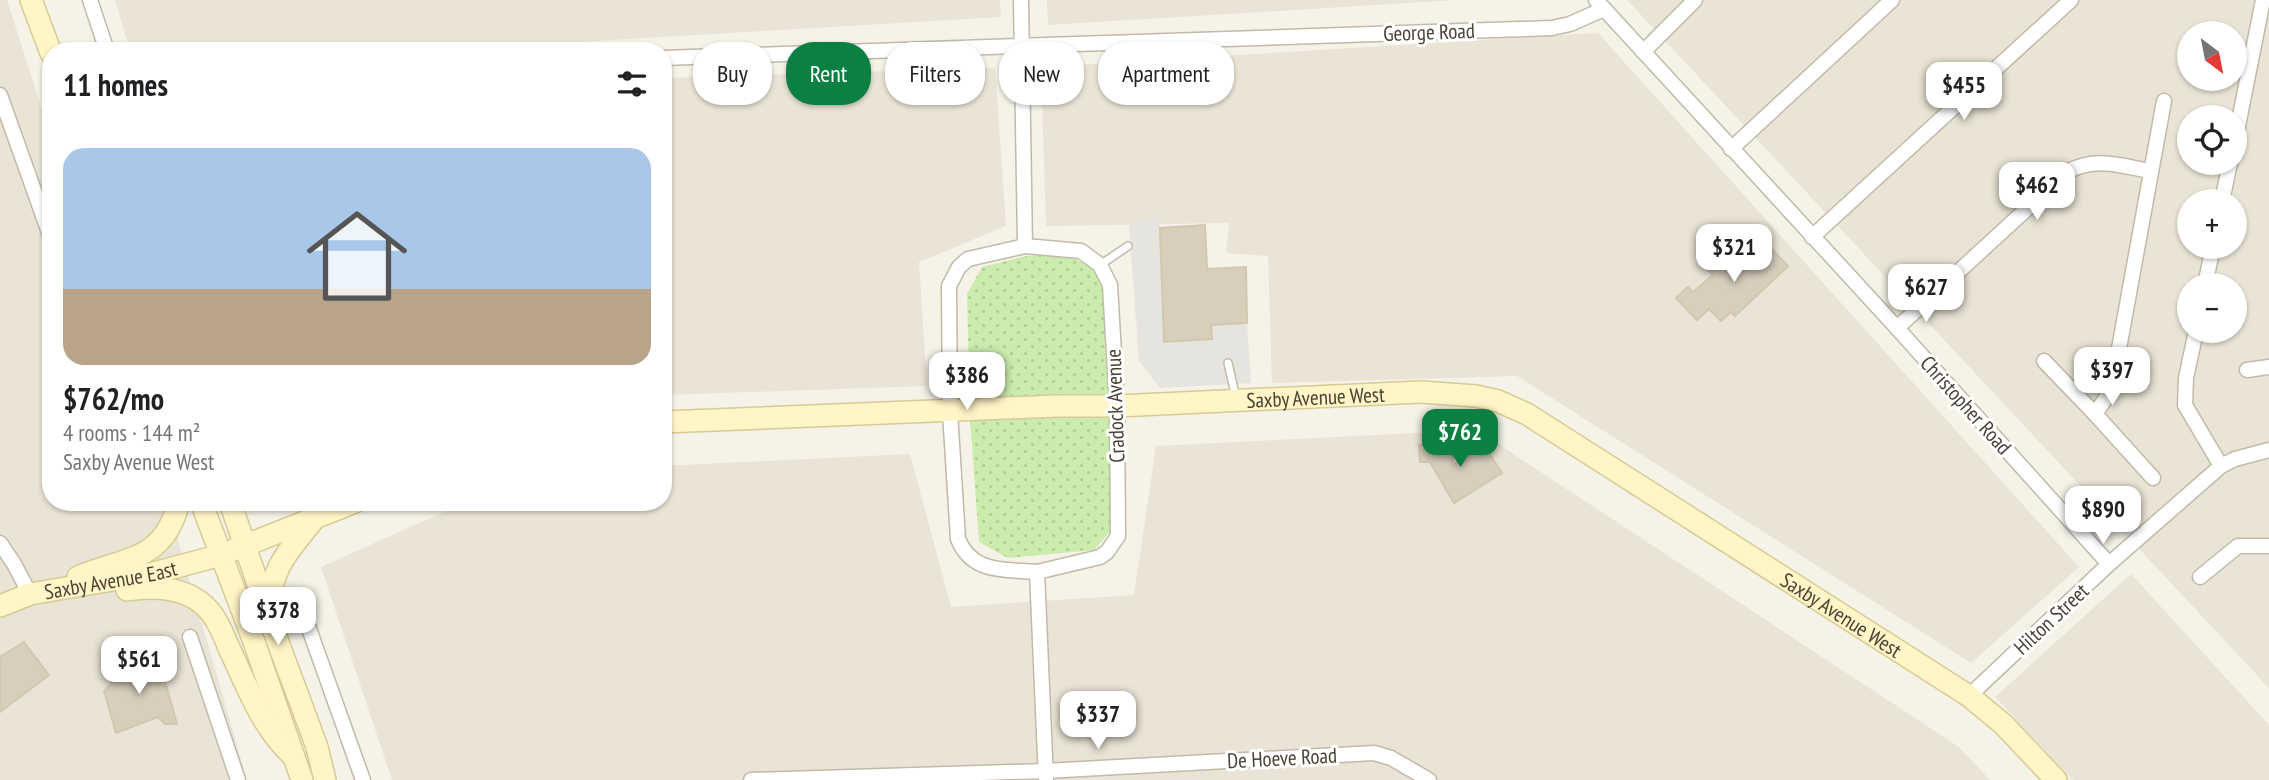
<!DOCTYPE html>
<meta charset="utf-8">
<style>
body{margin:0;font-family:"PT Sans Narrow",sans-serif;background:#f6f6f6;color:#202124;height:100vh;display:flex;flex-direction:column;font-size:26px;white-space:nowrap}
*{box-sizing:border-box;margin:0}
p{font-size:23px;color:#757577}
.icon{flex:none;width:38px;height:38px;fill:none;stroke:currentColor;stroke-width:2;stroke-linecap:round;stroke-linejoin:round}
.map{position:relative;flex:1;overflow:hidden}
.details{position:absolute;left:42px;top:42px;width:630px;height:469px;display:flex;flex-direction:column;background:#fff;border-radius:28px;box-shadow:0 2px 5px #0004}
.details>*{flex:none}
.hud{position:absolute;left:693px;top:42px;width:665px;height:63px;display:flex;gap:14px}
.needle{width:46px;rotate:148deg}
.buttons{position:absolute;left:2177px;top:21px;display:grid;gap:14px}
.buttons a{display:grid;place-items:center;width:70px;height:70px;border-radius:50%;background:#fff;box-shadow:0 2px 5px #0004;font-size:35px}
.price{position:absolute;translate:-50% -60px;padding:0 16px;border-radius:14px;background:#fff;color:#222;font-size:23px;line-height:46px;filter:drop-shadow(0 2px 4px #0008)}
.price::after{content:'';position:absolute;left:50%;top:42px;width:21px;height:16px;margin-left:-10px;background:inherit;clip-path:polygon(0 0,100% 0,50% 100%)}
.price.selected{background:#0b8043;color:#fff}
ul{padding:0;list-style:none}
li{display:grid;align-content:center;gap:14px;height:371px;padding:0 21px}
li span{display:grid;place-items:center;height:217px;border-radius:21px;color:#555}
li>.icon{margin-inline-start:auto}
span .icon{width:126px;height:126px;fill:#fffc;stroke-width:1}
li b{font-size:30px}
h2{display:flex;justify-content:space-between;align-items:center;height:84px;padding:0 21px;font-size:30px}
.tag{padding:0 24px;border-radius:28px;background:#fff;box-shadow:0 2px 5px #0004;font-size:24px;line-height:63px}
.tag.selected{background:#0b8043;color:#fff}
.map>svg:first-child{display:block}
.residential{fill:#e9e4d5;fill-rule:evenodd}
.grass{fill:url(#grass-dots)}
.parking{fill:#e6e4df}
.building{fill:#d7cebc;stroke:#d3c7ae;stroke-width:2}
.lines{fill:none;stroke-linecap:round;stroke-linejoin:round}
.lane-casing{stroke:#c1baa9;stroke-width:10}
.street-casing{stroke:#c1baa9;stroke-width:17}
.secondary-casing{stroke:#d8ca94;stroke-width:24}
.lane{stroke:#fff;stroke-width:7}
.street{stroke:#fff;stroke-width:14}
.secondary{stroke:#fff5c7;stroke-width:21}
.labels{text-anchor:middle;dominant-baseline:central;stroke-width:6;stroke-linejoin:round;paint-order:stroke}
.street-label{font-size:21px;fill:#494235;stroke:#fff}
</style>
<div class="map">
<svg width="2269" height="780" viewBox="0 0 2269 780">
<defs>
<pattern id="grass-dots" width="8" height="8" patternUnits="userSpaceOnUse" patternTransform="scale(1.75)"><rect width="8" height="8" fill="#ccecad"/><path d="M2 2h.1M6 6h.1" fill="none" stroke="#b1cc95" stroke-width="1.8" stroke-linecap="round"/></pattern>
</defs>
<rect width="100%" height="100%" fill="#f5f2e7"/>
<!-- residential -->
<g class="residential">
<polygon points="0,0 7,0 51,138 51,502 167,502 247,780 0,780"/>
<polygon points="115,0 1000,0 1001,17 541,44 521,51 130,51"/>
<polygon points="1047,0 1456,0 1048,25"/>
<path d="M1627,0H2269V688ZM2189,33H2235V79H2189ZM2189,117H2235V163H2189ZM2189,201H2235V247H2189ZM2189,285H2235V331H2189Z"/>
<polygon points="1598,33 2079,567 1971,663 1517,376 1272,383 1268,256 1226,253 1229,223 1046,226 1041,67"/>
<polygon points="995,68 1006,226 919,262 927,386 663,395 663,78"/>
<polygon points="1477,430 1959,747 1990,780 392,780 321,567 466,502 663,502 663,466 910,454 951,607 1134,595 1156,446"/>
<polygon points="2131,574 2269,725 2269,780 2073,780 1995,697"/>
</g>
<!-- grass -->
<polygon class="grass" points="1068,255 1095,269 1108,289 1115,526 1094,550 1008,558 979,542 970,419 967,294 982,267 1026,256"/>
<!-- parking -->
<polygon class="parking" points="1158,214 1160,228 1165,341 1212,339 1211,325 1247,323 1251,383 1160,388 1139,361 1129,224"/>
<!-- building -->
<g class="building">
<polygon points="1205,225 1207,269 1246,267 1247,323 1211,325 1212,339 1164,342 1160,228"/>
<polygon points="1763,240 1788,266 1735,316 1731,312 1721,321 1709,309 1697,320 1676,298 1688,287 1693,292 1713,275 1708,270 1720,259 1731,270"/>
<polygon points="1455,444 1452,466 1483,444 1502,473 1454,503 1430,462 1420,462 1419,445"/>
<polygon points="24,642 49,675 0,712 0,657"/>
<polygon points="141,653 161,667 177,724 165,724 158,717 116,733 104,691"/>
</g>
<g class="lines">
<!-- lane casing -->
<g class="lane-casing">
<g id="lane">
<polyline points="1100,265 1128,246"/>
<polyline points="1228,363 1236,398"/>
</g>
</g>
<!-- street casing -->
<g class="street-casing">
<g id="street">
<polyline points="90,0 107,51"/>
<polyline points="1021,0 1025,246 1081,251 1100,265 1110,285 1117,406 1118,536 1107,552 1100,557 1037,572 1046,780"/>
<polyline points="1596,0 1897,328 2109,564"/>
<polyline points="1643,52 1695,0"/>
<polyline points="663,58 1552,28 1570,24 1604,9"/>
<polyline points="0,95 51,238"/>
<polyline points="2235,141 2263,0"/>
<polyline points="1731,149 1892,0"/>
<polyline points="2222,201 2230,163"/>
<polyline points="1812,237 2071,0"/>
<path d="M1025,246L968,259L959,267L949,286L950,412L958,539C972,574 1005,569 1037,572"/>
<polyline points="2205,285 2213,247"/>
<path d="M1897,328L2067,172C2096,156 2120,166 2151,171"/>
<polyline points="2196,331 2186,378 2185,405 2221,466"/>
<polyline points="2044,361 2095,414 2153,478"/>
<polyline points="2247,370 2269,367"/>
<polyline points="2095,414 2110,392 2114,376 2164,101"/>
<polyline points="0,543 14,564 30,594"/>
<polyline points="2200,577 2238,546 2269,546"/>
<polyline points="307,623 363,780"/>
<polyline points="190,637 238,780"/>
<polyline points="1969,696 2109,564 2221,466 2235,459 2269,450"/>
<polyline points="751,780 1045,771 1374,753 1391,758 1429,780"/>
</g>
</g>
<!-- secondary casing -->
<g class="secondary-casing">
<g id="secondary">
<polyline points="31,0 51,53"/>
<path id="s1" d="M663,422L1057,406H1117L1421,392L1476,396L1498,401L1527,414L1969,696L2003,724L2056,780"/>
<polyline points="201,502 253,639 302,780"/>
<polyline points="230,502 276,637 317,747 325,780"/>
<path d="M78,577C125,557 164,562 179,502"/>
<path d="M127,590C152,586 179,586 200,602C215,613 222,631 229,648C247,686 261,726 292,755"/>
<path id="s2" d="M0,606L30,594L154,573L221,555L355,502"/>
<path d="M272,610C266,572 292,547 314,519"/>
</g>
</g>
<!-- lane -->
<use href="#lane" class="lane"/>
<!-- street -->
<use href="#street" class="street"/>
<!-- secondary -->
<use href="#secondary" class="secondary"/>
</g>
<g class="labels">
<!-- street labels -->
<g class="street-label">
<text transform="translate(1429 32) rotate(-2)">George Road</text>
<text stroke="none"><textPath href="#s1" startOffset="653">Saxby Avenue West</textPath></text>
<text transform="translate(1966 405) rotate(48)">Christopher Road</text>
<text transform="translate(1115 406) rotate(-92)">Cradock Avenue</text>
<text stroke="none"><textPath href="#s2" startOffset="114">Saxby Avenue East</textPath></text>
<text stroke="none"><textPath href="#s1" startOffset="1241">Saxby Avenue West</textPath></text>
<text transform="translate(2051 619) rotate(-43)">Hilton Street</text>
<text transform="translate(1282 758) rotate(-3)">De Hoeve Road</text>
</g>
</g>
</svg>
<div class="buttons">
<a><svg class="needle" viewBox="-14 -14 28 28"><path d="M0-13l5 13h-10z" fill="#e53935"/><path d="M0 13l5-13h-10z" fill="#757577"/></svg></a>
<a><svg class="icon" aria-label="locate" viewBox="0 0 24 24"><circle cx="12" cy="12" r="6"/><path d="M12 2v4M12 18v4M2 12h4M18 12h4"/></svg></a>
<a>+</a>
<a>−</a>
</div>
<b class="price" style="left:1964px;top:122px">$455</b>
<b class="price" style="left:2037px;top:222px">$462</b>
<b class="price" style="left:1734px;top:284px">$321</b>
<b class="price" style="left:1926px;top:324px">$627</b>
<b class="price" style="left:2112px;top:407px">$397</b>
<b class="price" style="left:967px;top:412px">$386</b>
<b class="price selected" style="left:1460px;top:469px">$762</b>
<b class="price" style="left:2103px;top:546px">$890</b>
<b class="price" style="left:278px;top:647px">$378</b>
<b class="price" style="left:139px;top:696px">$561</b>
<b class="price" style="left:1098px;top:751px">$337</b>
<div class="hud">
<a class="tag">Buy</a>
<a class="tag selected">Rent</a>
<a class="tag">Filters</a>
<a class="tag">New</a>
<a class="tag">Apartment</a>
</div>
<section class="details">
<h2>11 homes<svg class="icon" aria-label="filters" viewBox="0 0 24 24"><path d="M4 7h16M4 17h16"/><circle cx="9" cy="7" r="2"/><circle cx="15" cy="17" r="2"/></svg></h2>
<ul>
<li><span style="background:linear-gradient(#a9c7e8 65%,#b9a48a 0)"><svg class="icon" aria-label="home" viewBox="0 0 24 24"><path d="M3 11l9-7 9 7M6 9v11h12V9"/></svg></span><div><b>$762/mo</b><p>4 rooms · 144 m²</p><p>Saxby Avenue West</p></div></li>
</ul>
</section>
</div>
